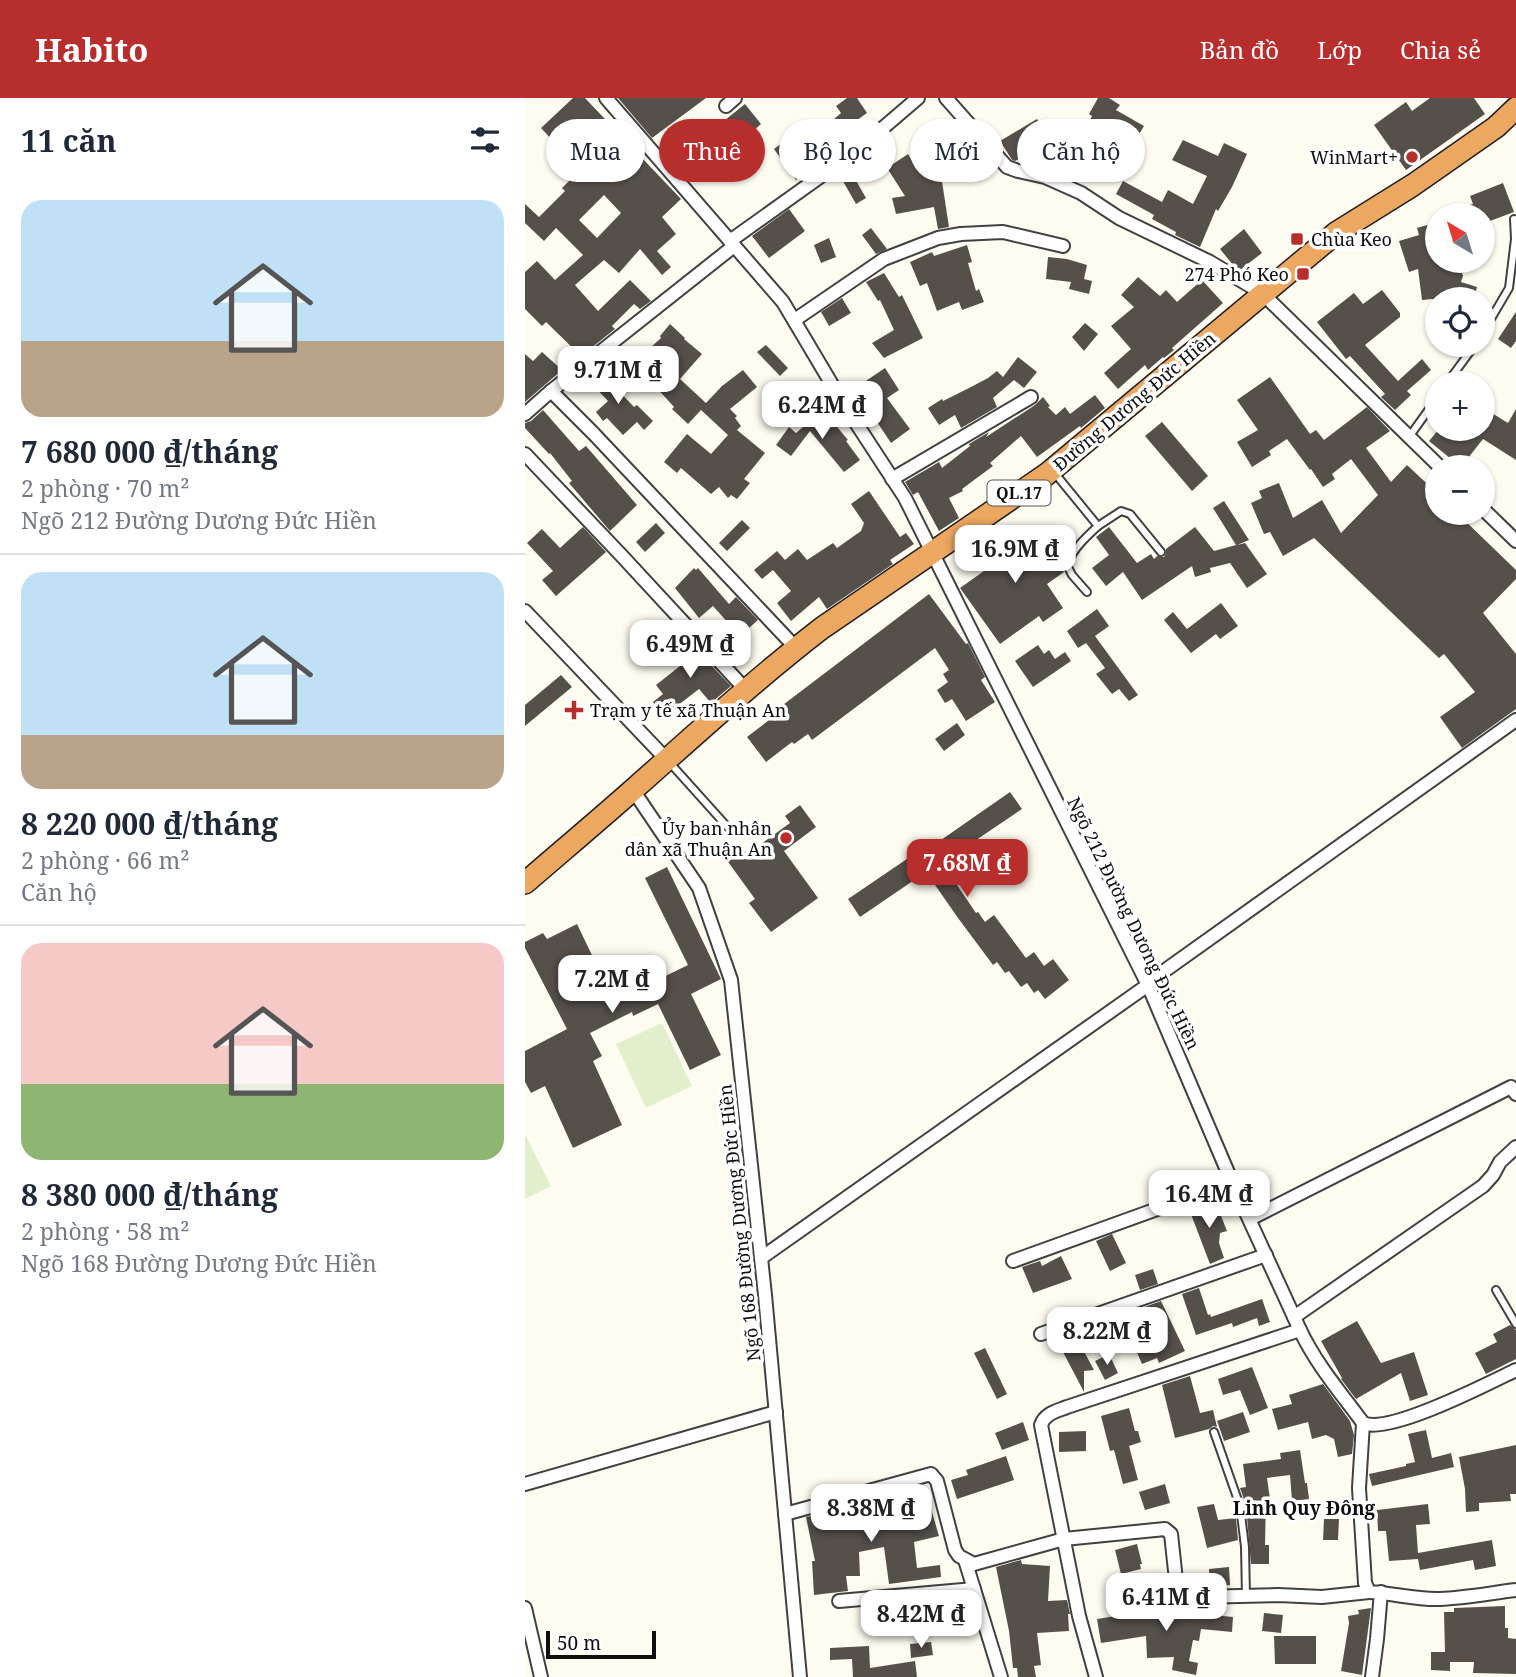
<!DOCTYPE html>
<html lang="vi">
<meta charset="utf-8">
<style>
body{margin:0;font-family:"Noto Serif",serif;background:#f6f6f7;color:#1f2937;height:100vh;display:flex;flex-direction:column;font-size:26px;white-space:nowrap}
*{box-sizing:border-box;margin:0}
p{font-size:23px;color:#747a83}
.icon{flex:none;width:38px;height:38px;fill:none;stroke:currentColor;stroke-width:2;stroke-linecap:round;stroke-linejoin:round}
.map{position:relative;flex:1;overflow:hidden}
.sheet{display:flex;flex-direction:column;background:#fff;width:525px}
.sheet>*{flex:none}
.top-card{position:absolute;left:21px;top:21px;width:665px;height:63px;display:flex;gap:14px}
.needle{width:46px;rotate:322deg}
.controls{position:absolute;left:900px;top:105px;display:grid;gap:14px}
.controls a{display:grid;place-items:center;width:70px;height:70px;border-radius:50%;background:#fff;box-shadow:0 2px 5px #0004;font-size:35px}
.scale{position:absolute;left:21px;bottom:18px;width:110px;box-sizing:border-box;padding-left:7px;border:4px solid #0e0e0e;border-top:0;font-size:19px;line-height:24px;white-space:nowrap;color:#0e0e0e;-webkit-text-stroke:5px #fff;paint-order:stroke}
.price{position:absolute;translate:-50% -60px;padding:0 16px;border-radius:14px;background:#fff;color:#222;font-size:23px;line-height:46px;filter:drop-shadow(0 2px 4px #0008)}
.price::after{content:'';position:absolute;left:50%;top:42px;width:21px;height:16px;margin-left:-10px;background:inherit;clip-path:polygon(0 0,100% 0,50% 100%)}
.price.active{background:#b72e2d;color:#fff}
ul{padding:0;list-style:none}
li{display:grid;align-content:center;gap:14px;height:371px;padding:0 21px}
li+li{border-top:2px solid #e0e1e3}
li span{display:grid;place-items:center;height:217px;border-radius:21px;color:#555}
li>.icon{margin-inline-start:auto}
span .icon{width:126px;height:126px;fill:#fffc;stroke-width:1}
li b{font-size:30px}
h2{display:flex;justify-content:space-between;align-items:center;height:84px;padding:0 21px;font-size:30px}
.pill{padding:0 24px;border-radius:32px;background:#fff;box-shadow:0 2px 5px #0004;font-size:24px;line-height:63px}
.pill.active{background:#b72e2d;color:#fff}
header{display:flex;align-items:center;gap:42px;box-sizing:border-box;height:98px;padding:0 35px;background:#b72e2d;color:#fff}
header strong{font-size:33px}
nav{display:flex;gap:38px;margin-inline-start:auto;font-size:24px}
main{display:flex;flex:1;min-height:0}
.map>svg:first-child{display:block}
.pitch{fill:#e1efcc}
.building{fill:#56504b;fill-rule:evenodd}
.lines{fill:none;stroke-linecap:round;stroke-linejoin:round}
.lane-casing{stroke:#414141;stroke-width:10}
.street-casing{stroke:#414141;stroke-width:16}
.highway-casing{stroke:#1f1f1f;stroke-width:24}
.lane{stroke:#fff;stroke-width:6}
.street{stroke:#fff;stroke-width:12}
.highway{stroke:#eca760;stroke-width:21}
.poi-dot{fill:#b72e2d;stroke:#fff;stroke-width:2.5}
.labels{text-anchor:middle;dominant-baseline:central;stroke-width:7;stroke-linejoin:round;paint-order:stroke}
.shield{fill:#fff;stroke:#565656;stroke-width:2}
.shield-label{font-size:16px;font-weight:bold;fill:#0e0e0e}
.poi-label{font-size:18px;fill:#0e0e0e;stroke:#fff;text-anchor:end}
.street-label{font-size:18px;fill:#0e0e0e;stroke:#fff}
.neighbourhood-label{font-size:19px;font-weight:bold;fill:#0e0e0e;stroke:#fff}
</style>
<header>
<strong>Habito</strong>
<nav><a>Bản đồ</a><a>Lớp</a><a>Chia sẻ</a></nav>
</header>
<main>
<section class="sheet">
<h2>11 căn<svg class="icon" aria-label="filters" viewBox="0 0 24 24"><path d="M4 7h16M4 17h16"/><circle cx="9" cy="7" r="2"/><circle cx="15" cy="17" r="2"/></svg></h2>
<ul>
<li><span style="background:linear-gradient(#bfe0f5 65%,#b9a48a 0)"><svg class="icon" aria-label="home" viewBox="0 0 24 24"><path d="M3 11l9-7 9 7M6 9v11h12V9"/></svg></span><div><b>7 680 000 ₫/tháng</b><p>2 phòng · 70 m²</p><p>Ngõ 212 Đường Dương Đức Hiền</p></div></li>
<li><span style="background:linear-gradient(#bfe0f5 75%,#b9a48a 0)"><svg class="icon" aria-label="home" viewBox="0 0 24 24"><path d="M3 11l9-7 9 7M6 9v11h12V9"/></svg></span><div><b>8 220 000 ₫/tháng</b><p>2 phòng · 66 m²</p><p>Căn hộ</p></div></li>
<li><span style="background:linear-gradient(#f6c9c9 65%,#8fb573 0)"><svg class="icon" aria-label="home" viewBox="0 0 24 24"><path d="M3 11l9-7 9 7M6 9v11h12V9"/></svg></span><div><b>8 380 000 ₫/tháng</b><p>2 phòng · 58 m²</p><p>Ngõ 168 Đường Dương Đức Hiền</p></div></li>
</ul>
</section>
<div class="map">
<svg width="991" height="1579" viewBox="0 0 991 1579">
<rect width="100%" height="100%" fill="#fefcf0"/>
<!-- pitch -->
<g class="pitch">
<polygon points="137,925 167,988 121,1010 91,946"/>
<polygon points="0,1036 26,1088 0,1101"/>
</g>
<!-- building -->
<g class="building">
<path d="M48,0H60L156,101L137,119L151,136L132,153L146,169L137,177L115,151L94,175L79,162L50,187L73,213L105,182L126,203L115,211L109,206L87,228L90,231L56,258L21,224L17,228L0,211V174L12,163L30,182L58,157L31,130L19,143L0,125V106L14,119L40,93L37,90L55,72L16,30ZM79,97L96,115L72,140L54,122Z"/>
<polygon points="93,0 181,0 127,40"/>
<polygon points="322,0 332,0 342,15 318,32 326,41 297,66 295,64 271,82 249,51 270,35 268,33 278,24 290,38 316,15 311,8"/>
<polygon points="573,0 584,0 595,7 591,12 619,28 604,53 612,57 602,77 568,62 566,65 549,57 567,18 564,16"/>
<polygon points="905,0 949,0 960,16 881,72 849,27 881,4 887,13"/>
<polygon points="220,6 236,26 227,34 240,50 225,63 210,44 168,77 154,59"/>
<polygon points="512,21 524,42 490,63 487,62 475,43"/>
<polygon points="658,42 693,58 699,45 722,56 707,89 693,113 691,111 675,149 650,137 651,134 627,121 629,117 591,96 598,83 637,104 643,92 668,106 682,78 647,62"/>
<polygon points="404,54 412,65 465,63 468,67 468,75 416,77 424,129 413,131 409,109 371,116 367,100 380,98 362,70 383,56 388,65"/>
<polygon points="325,72 341,100 331,106 315,78"/>
<polygon points="978,85 989,114 957,126 957,117 920,117 920,115 948,106 945,98"/>
<polygon points="264,111 280,133 244,160 227,138"/>
<polygon points="912,124 912,163 933,163 938,178 936,184 952,189 949,201 942,201 917,194 918,200 897,202 893,171 884,174 874,143 894,137 892,130"/>
<polygon points="346,130 362,151 351,156 337,137"/>
<polygon points="719,131 737,155 715,172 708,167 695,151"/>
<polygon points="304,140 311,159 296,165 289,147"/>
<polygon points="442,147 447,164 443,165 451,193 454,191 459,204 437,212 434,204 412,213 402,185 395,188 385,164 407,154 409,158"/>
<polygon points="523,159 542,161 562,167 559,181 567,183 564,196 544,191 546,184 521,181"/>
<polygon points="359,175 374,199 377,197 398,240 359,260 347,245 369,232 355,202 353,203 341,184"/>
<polygon points="613,179 635,198 641,192 652,204 677,182 698,205 647,250 649,252 639,260 638,259 623,272 620,267 593,291 579,275 606,251 586,228 609,209 596,197"/>
<polygon points="857,192 875,215 875,219 840,247 873,283 897,261 906,272 882,293 886,297 870,312 856,299 860,296 825,258 821,261 792,224 829,195 838,206"/>
<polygon points="317,200 326,215 304,228 296,214"/>
<polygon points="991,214 991,243 986,250 973,241"/>
<polygon points="560,225 573,236 559,253 547,239"/>
<polygon points="145,226 160,240 159,241 177,256 155,281 181,305 197,288 218,272 232,289 205,311 212,318 210,320 216,328 212,332 240,355 219,381 225,385 212,401 206,397 203,400 194,389 186,396 156,370 152,375 139,364 162,336 186,356 203,337 176,312 163,326 147,311 149,309 130,288 135,283 114,260 136,240 135,238"/>
<polygon points="241,247 263,270 255,278 232,254"/>
<polygon points="17,254 37,272 0,304 0,256 8,263"/>
<polygon points="493,259 512,274 499,290 489,282 468,300 472,309 436,330 430,317 414,327 403,310 417,301 418,303 446,289 463,280 472,273 478,279"/>
<polygon points="360,270 374,292 362,300 385,331 366,345 336,300 338,299 332,289"/>
<polygon points="74,272 109,309 112,307 128,323 119,332 112,324 98,337 82,320 78,323 71,314 83,303 63,282"/>
<polygon points="745,279 785,336 791,332 799,342 842,309 865,333 841,350 866,384 882,367 912,395 912,415 932,415 991,472 991,481 958,515 991,556 991,611 937,650 915,619 950,594 919,556 914,560 789,440 758,458 745,434 739,436 726,405 737,400 734,393 754,385 768,420 797,402 816,435 853,397 826,361 807,376 810,381 798,389 786,371 785,372 762,341 744,353 746,357 727,369 712,344 733,332 712,302"/>
<polygon points="570,297 580,310 556,330 555,328 512,359 496,338 465,365 468,368 437,391 438,393 424,400 434,420 414,433 393,394 388,397 380,384 414,364 417,370 445,348 444,346 464,334 461,339 510,307 518,299 525,308 523,309 531,317 540,309 545,316"/>
<polygon points="957,309 983,325 991,311 991,362 958,341 936,369 904,343 914,331 957,331"/>
<polygon points="18,312 54,353 61,348 112,407 85,433 44,385 47,383 25,355 24,356 0,330 0,325 6,323"/>
<polygon points="298,312 323,342 321,343 335,362 319,374 285,333 266,358 251,347 264,329 271,335"/>
<polygon points="637,324 683,378 667,393 620,338"/>
<polygon points="344,393 375,439 381,435 389,446 365,462 368,466 302,511 294,499 266,523 252,505 266,493 248,472 237,481 229,472 252,453 260,462 273,451 282,462 308,445 312,450 336,433 339,425 326,406"/>
<polygon points="699,403 724,442 712,447 720,445 742,476 722,490 705,465 685,470 686,474 670,479 667,468 617,502 598,474 581,488 567,470 584,457 571,439 584,429 612,465 626,456 629,461 632,458 639,459 641,455 641,451 670,429 689,453 711,447 688,410"/>
<polygon points="217,422 225,430 202,453 194,445"/>
<polygon points="131,425 140,435 120,454 111,444"/>
<polygon points="507,427 539,474 522,486 538,510 518,524 514,518 475,546 435,490 466,468 457,456 484,437 487,441"/>
<polygon points="58,429 81,454 31,498 17,482 28,473 2,445 17,431 35,450"/>
<polygon points="169,470 171,472 173,470 204,506 211,499 233,522 215,538 188,508 174,520 150,490"/>
<polygon points="404,496 441,546 443,545 460,579 456,582 470,604 441,623 427,601 420,605 412,592 423,584 418,576 424,572 410,550 287,642 283,636 269,646 267,644 241,664 222,639 248,619 246,616"/>
<polygon points="696,505 713,528 695,541 691,536 666,555 639,522 648,514 662,531"/>
<polygon points="572,511 584,528 570,538 613,597 604,603 594,591 587,596 571,576 580,570 561,545 553,550 542,533"/>
<polygon points="164,544 206,588 186,605 174,591 139,618 128,604 138,596 131,587 155,568 147,558"/>
<polygon points="513,547 519,556 524,552 530,561 540,554 546,563 508,589 490,563"/>
<polygon points="36,577 47,589 0,628 0,607"/>
<polygon points="432,625 440,637 419,653 410,641"/>
<polygon points="485,694 497,711 417,765 451,815 453,814 460,824 469,817 501,860 509,854 519,868 528,861 544,882 520,901 513,892 509,895 502,885 496,889 484,873 480,875 472,864 468,867 433,820 401,774 335,819 323,801 404,746 406,749"/>
<polygon points="275,707 291,729 259,753 293,800 246,834 224,805 230,801 201,761 217,750 222,756 265,725 260,718"/>
<polygon points="142,769 196,881 166,896 196,957 165,972 133,906 108,918 107,914 65,935 77,958 68,963 97,1027 48,1050 20,988 6,995 0,984 0,953 42,931 0,850 0,844 18,835 22,841 52,826 89,903 163,867 120,780"/>
<polygon points="691,1105 702,1133 695,1135 694,1145 699,1160 685,1166 664,1111 679,1106 680,1109"/>
<polygon points="587,1136 601,1165 585,1173 571,1143"/>
<polygon points="536,1158 547,1181 508,1195 497,1169 515,1163 517,1168"/>
<polygon points="628,1171 633,1186 615,1192 610,1177"/>
<polygon points="674,1190 683,1217 685,1216 686,1219 737,1201 745,1224 734,1228 732,1220 708,1229 707,1225 671,1237 657,1196"/>
<polygon points="636,1203 660,1253 634,1265 632,1260 617,1266 601,1229 580,1240 573,1227 584,1222"/>
<polygon points="832,1223 856,1265 889,1254 903,1297 885,1303 876,1275 831,1301 816,1281 817,1280 796,1243"/>
<polygon points="985,1227 991,1232 991,1261 961,1276 950,1255 972,1244 968,1236"/>
<polygon points="555,1246 569,1272 559,1273 559,1294 538,1254"/>
<polygon points="460,1250 482,1296 472,1301 449,1255"/>
<polygon points="584,1256 593,1275 580,1282 570,1263"/>
<polygon points="727,1269 743,1310 725,1317 715,1292 698,1297 693,1281"/>
<polygon points="665,1278 675,1315 688,1312 692,1329 688,1328 684,1331 650,1340 637,1287"/>
<polygon points="798,1286 825,1323 829,1337 827,1356 813,1359 809,1341 801,1337 787,1341 783,1324 753,1332 747,1311 767,1306 764,1297"/>
<polygon points="604,1310 610,1333 613,1333 616,1344 604,1348 613,1382 598,1386 589,1352 585,1353 576,1318"/>
<polygon points="718,1314 725,1334 699,1343 692,1323"/>
<polygon points="498,1324 504,1342 477,1352 470,1335"/>
<polygon points="901,1332 907,1360 926,1355 929,1369 847,1388 844,1376 881,1368 881,1366 890,1364 883,1336"/>
<polygon points="561,1333 561,1353 534,1354 534,1334"/>
<polygon points="991,1347 991,1396 985,1396 986,1403 954,1405 954,1413 941,1414 940,1391 934,1359"/>
<polygon points="775,1352 780,1385 782,1385 784,1401 767,1403 765,1377 742,1380 745,1401 741,1401 740,1447 744,1447 744,1466 726,1466 721,1407 715,1390 721,1389 718,1366 756,1361 755,1355"/>
<polygon points="481,1358 489,1382 432,1401 426,1382 443,1377 441,1372"/>
<polygon points="640,1386 645,1405 620,1412 614,1394"/>
<polygon points="399,1387 414,1438 389,1444 392,1470 415,1467 416,1479 364,1486 359,1449 334,1454 335,1478 321,1478 323,1493 289,1497 287,1463 290,1463 281,1419 301,1415 303,1424 345,1418 343,1406 363,1402 368,1429 391,1423 382,1392"/>
<polygon points="689,1406 693,1422 711,1420 713,1442 682,1450 672,1409"/>
<polygon points="903,1406 905,1426 891,1427 893,1455 967,1442 971,1468 950,1472 948,1462 895,1472 893,1461 864,1463 861,1433 853,1433 852,1412"/>
<polygon points="799,1421 814,1421 813,1442 798,1442"/>
<polygon points="612,1446 617,1466 615,1466 616,1471 596,1476 590,1452"/>
<polygon points="496,1462 497,1466 525,1468 523,1503 542,1502 545,1516 543,1516 544,1533 512,1535 516,1567 509,1568 511,1579 493,1579 492,1570 488,1570 484,1533 471,1469"/>
<polygon points="704,1469 705,1487 685,1489 684,1471"/>
<polygon points="661,1504 669,1507 680,1508 678,1516 708,1519 707,1534 676,1531 674,1543 668,1542 664,1563 673,1565 671,1577 647,1572 649,1559 622,1560 621,1538 576,1545 572,1521 610,1515 611,1519 658,1517"/>
<polygon points="980,1508 980,1530 983,1530 983,1540 991,1541 991,1576 948,1575 949,1564 925,1564 925,1573 906,1572 906,1554 920,1554 919,1514 929,1514 929,1510"/>
<polygon points="846,1510 837,1577 816,1573 824,1525 823,1518 834,1516 833,1512"/>
<polygon points="739,1515 758,1517 756,1535 737,1533"/>
<polygon points="749,1538 791,1538 791,1566 750,1566"/>
<polygon points="406,1544 408,1557 386,1560 385,1546"/>
<polygon points="344,1548 345,1570 390,1563 392,1579 328,1579 327,1561 305,1562 305,1550"/>
</g>
<g class="lines">
<!-- lane casing -->
<g class="lane-casing">
<g id="lane">
<polyline points="957,236 984,190 990,141 989,121"/>
<polyline points="922,285 950,247"/>
<polyline points="884,339 912,300"/>
<polyline points="528,373 573,428 596,413 605,416 636,454"/>
<path d="M562,494L547,477L542,467C548,451 560,440 573,428"/>
<polyline points="145,665 207,734"/>
<polyline points="971,1192 991,1226"/>
<polyline points="689,1334 715,1408 720,1449 721,1498"/>
</g>
</g>
<!-- street casing -->
<g class="street-casing">
<g id="street">
<path d="M81,0L258,204L318,305L380,400L623,887L707,1084L775,1232C791,1266 816,1295 838,1325C864,1337 964,1285 991,1272"/>
<polyline points="421,0 482,69 493,73 520,79 556,95 594,120 685,164 737,195 915,369"/>
<polyline points="201,8 210,0"/>
<polyline points="205,143 331,53 393,0"/>
<polyline points="270,224 274,219 359,161 413,140 436,136 478,134 538,148"/>
<polyline points="26,293 68,335 271,550"/>
<polyline points="0,316 26,293 209,148"/>
<polyline points="0,356 96,457 221,592"/>
<polyline points="367,381 506,299"/>
<polyline points="957,410 991,443"/>
<polyline points="0,513 142,662"/>
<polyline points="108,692 174,790 206,882 240,1197 275,1579"/>
<polyline points="725,1121 986,989 991,996"/>
<polyline points="236,1160 623,887 642,871 991,622"/>
<polyline points="488,1163 707,1084"/>
<polyline points="769,1219 958,1088 968,1077 975,1064 991,1049"/>
<polyline points="516,1236 741,1157"/>
<path d="M838,1325L834,1390L840,1485L844,1494C868,1495 891,1502 915,1501C940,1500 966,1495 991,1492"/>
<polyline points="0,1386 251,1314"/>
<polyline points="260,1416 406,1376 412,1383 430,1452 434,1458 449,1466 539,1441 640,1431 646,1436 651,1482 658,1493 672,1499 753,1497 797,1499 844,1494"/>
<polyline points="440,1462 476,1579"/>
<polyline points="314,1503 449,1491"/>
<polyline points="0,1510 16,1579"/>
<path d="M571,1579L554,1518L516,1327C520,1315 532,1313 542,1309L775,1232"/>
<polyline points="847,1579 852,1541 856,1494"/>
</g>
</g>
<!-- highway casing -->
<g class="highway-casing">
<path id="highway" d="M0,785C37,753 74,722 110,690C171,636 232,580 297,530L522,376L811,135L888,87L971,29L991,10"/>
</g>
<!-- lane -->
<use href="#lane" class="lane"/>
<!-- street -->
<use href="#street" class="street"/>
<!-- highway -->
<use href="#highway" class="highway"/>
</g>
<!-- markers -->
<g class="poi-dot">
<circle cx="887" cy="59" r="7"/>
<rect x="765" y="134" width="14" height="14" rx="3.5"/>
<rect x="771" y="169" width="14" height="14" rx="3.5"/>
<path d="M45.5 601.5h7v7h7v7h-7v7h-7v-7h-7v-7h7z"/>
<circle cx="261" cy="740" r="7"/>
</g>
<g class="labels">
<!-- shield labels -->
<rect class="shield" x="462.5" y="382.5" width="63" height="25" rx="5"/>
<g class="shield-label">
<text x="494" y="395">QL.17</text>
</g>
<!-- poi labels -->
<g class="poi-label">
<text x="873" y="59">WinMart+</text>
<text x="786" y="141" text-anchor="start">Chùa Keo</text>
<text x="764" y="176">274 Phó Keo</text>
<text x="65" y="612" text-anchor="start">Trạm y tế xã Thuận An</text>
<text x="247" y="730">Ủy ban nhân<tspan x="247" dy="21">dân xã Thuận An</tspan></text>
</g>
<!-- street labels -->
<g class="street-label">
<text transform="translate(609 303) rotate(-40)">Đường Dương Đức Hiền</text>
<text transform="translate(609 825) rotate(64)">Ngõ 212 Đường Dương Đức Hiền</text>
<text transform="translate(214 1125) rotate(-96)">Ngõ 168 Đường Dương Đức Hiền</text>
</g>
<!-- neighbourhood labels -->
<g class="neighbourhood-label">
<text x="779" y="1410">Linh Quy Đông</text>
</g>
</g>
</svg>
<div class="controls">
<a><svg class="needle" viewBox="-14 -14 28 28"><path d="M0-13l5 13h-10z" fill="#e53935"/><path d="M0 13l5-13h-10z" fill="#747a83"/></svg></a>
<a><svg class="icon" aria-label="locate" viewBox="0 0 24 24"><circle cx="12" cy="12" r="6"/><path d="M12 2v4M12 18v4M2 12h4M18 12h4"/></svg></a>
<a>+</a>
<a>−</a>
</div>
<div class="scale">50 m</div>
<b class="price" style="left:93px;top:308px">9.71M ₫</b>
<b class="price" style="left:297px;top:343px">6.24M ₫</b>
<b class="price" style="left:490px;top:487px">16.9M ₫</b>
<b class="price" style="left:165px;top:582px">6.49M ₫</b>
<b class="price active" style="left:442px;top:801px">7.68M ₫</b>
<b class="price" style="left:87px;top:917px">7.2M ₫</b>
<b class="price" style="left:684px;top:1132px">16.4M ₫</b>
<b class="price" style="left:582px;top:1269px">8.22M ₫</b>
<b class="price" style="left:346px;top:1446px">8.38M ₫</b>
<b class="price" style="left:641px;top:1535px">6.41M ₫</b>
<b class="price" style="left:396px;top:1552px">8.42M ₫</b>
<div class="top-card">
<a class="pill">Mua</a>
<a class="pill active">Thuê</a>
<a class="pill">Bộ lọc</a>
<a class="pill">Mới</a>
<a class="pill">Căn hộ</a>
</div>
</div>
</main>
